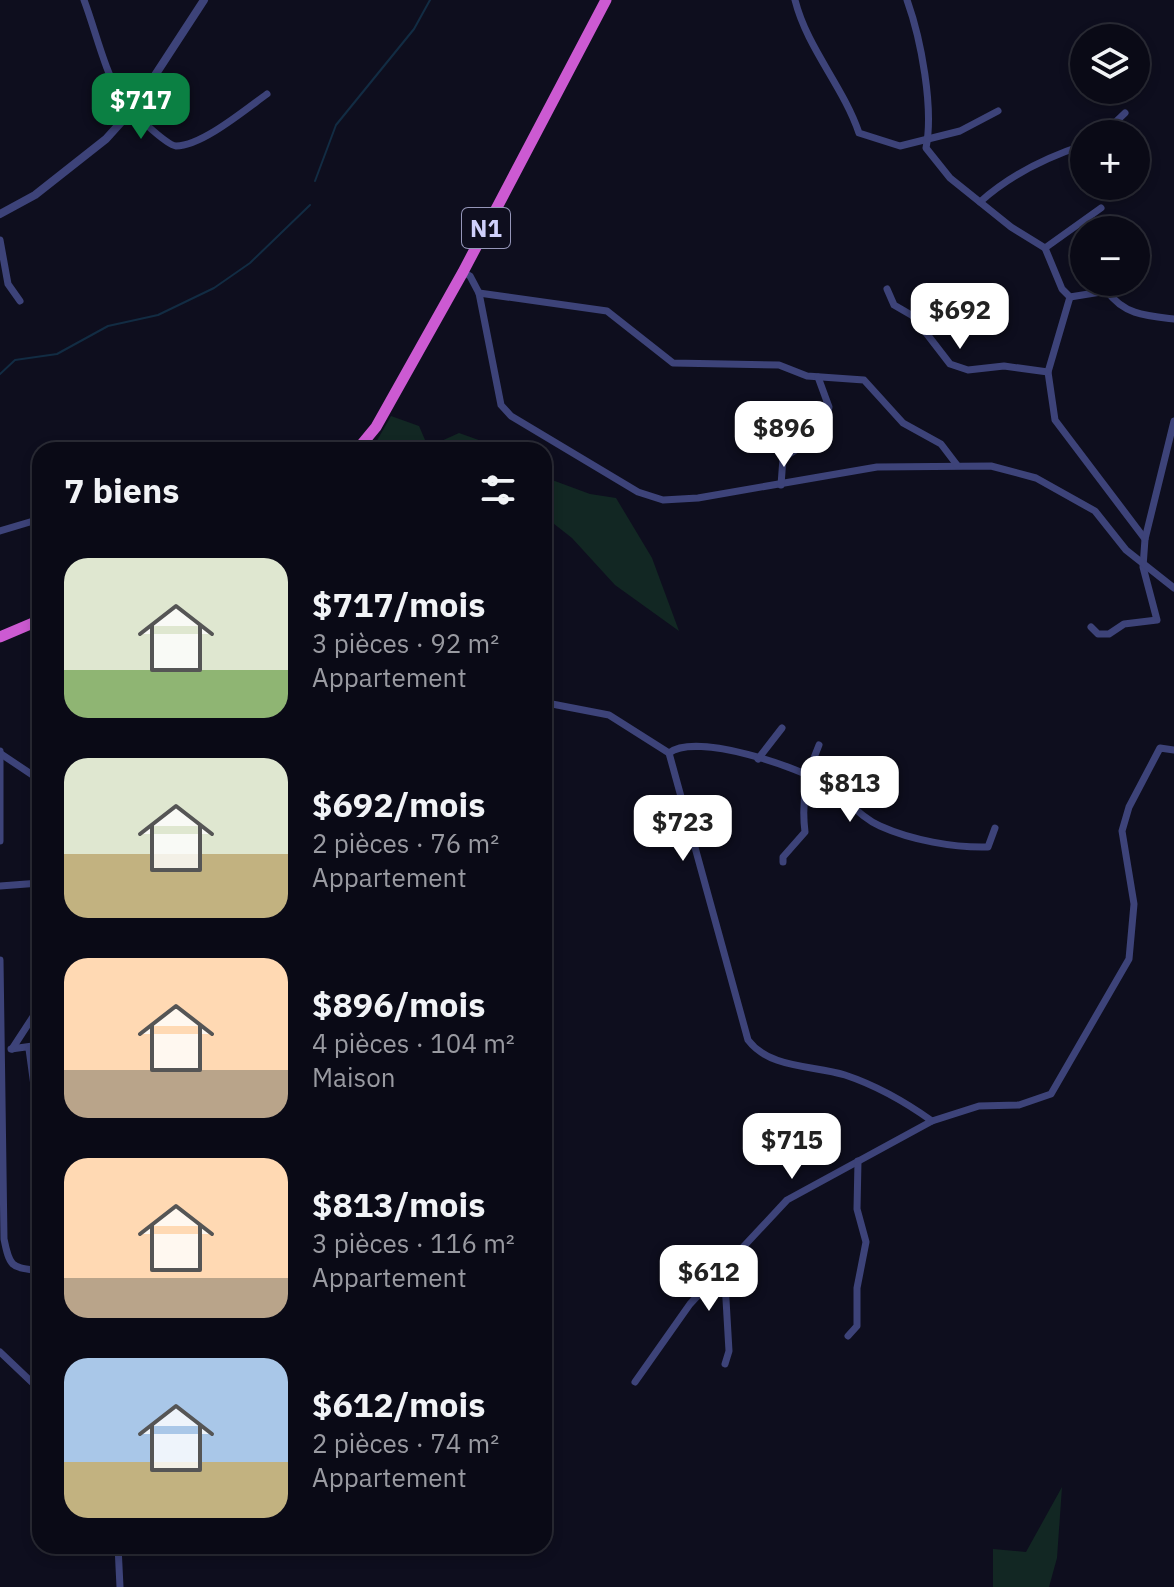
<!DOCTYPE html>
<html lang="fr">
<meta charset="utf-8">
<style>
body{margin:0;font-family:"IBM Plex Sans",sans-serif;background:#181823;color:#f1f3f6;height:100vh;display:flex;flex-direction:column;font-size:30px;white-space:nowrap}
*{box-sizing:border-box;margin:0}
p{font-size:26px;color:#999aa1}
.icon{flex:none;width:44px;height:44px;fill:none;stroke:currentColor;stroke-width:2;stroke-linecap:round;stroke-linejoin:round}
.map{position:relative;flex:1;overflow:hidden}
.panel{position:absolute;left:32px;top:442px;width:520px;height:1112px;display:flex;flex-direction:column;background:#0a0a16;border-radius:24px;box-shadow:0 4px 12px #0003,0 0 0 2px #2a2b35}
.panel>*{flex:none}
.buttons{position:absolute;left:1070px;top:24px;display:grid;gap:16px}
.buttons a{display:grid;place-items:center;width:80px;height:80px;border-radius:50%;background:#0a0a16;box-shadow:0 4px 12px #0003,0 0 0 2px #2a2b35;font-size:40px}
.price{position:absolute;translate:-50% -68px;padding:0 18px;border-radius:16px;background:#fff;color:#222;font-size:26px;line-height:52px;filter:drop-shadow(0 2px 4px #0008)}
.price::after{content:'';position:absolute;left:50%;top:48px;width:24px;height:18px;margin-left:-12px;background:inherit;clip-path:polygon(0 0,100% 0,50% 100%)}
.price.current{background:#0b8043;color:#fff}
ul{padding:0;list-style:none}
li{display:flex;align-items:center;gap:24px;height:200px;padding:0 32px}
li span{display:grid;place-items:center;flex:none;width:224px;height:160px;border-radius:24px;color:#555}
li>.icon{margin-inline-start:auto}
span .icon{width:96px;height:96px;fill:#fffc;stroke-width:1}
li b{font-size:34px}
h2{display:flex;justify-content:space-between;align-items:center;height:96px;padding:0 32px;font-size:34px}
.map>svg:first-child{display:block}
.green{fill:#122723}
.lines{fill:none;stroke-linecap:round;stroke-linejoin:round}
.stream{stroke:#122c43;stroke-width:2}
.minor{stroke:#3d4379;stroke-width:7}
.tertiary{stroke:#3d4379;stroke-width:8}
.trunk{stroke:#cc5ad2;stroke-width:11}
.labels{text-anchor:middle;dominant-baseline:central;stroke-width:7;stroke-linejoin:round;paint-order:stroke}
.shield{fill:#0e0e1e;stroke:#9596b9;stroke-width:2}
.shield-label{font-size:24px;font-weight:bold;fill:#cfd0fb}
</style>
<div class="map">
<svg width="1174" height="1587" viewBox="0 0 1174 1587">
<rect width="100%" height="100%" fill="#0e0e1e"/>
<!-- green -->
<g class="green">
<polygon points="391,416 419,426 428,447 459,433 507,450 390,450 375,444"/>
<polygon points="544,477 590,494 616,498 652,558 679,631 615,585 572,538 544,516"/>
<polygon points="1062,1487 1057,1558 1049,1587 993,1587 993,1549 1026,1552"/>
</g>
<g class="lines">
<!-- stream -->
<g class="stream">
<polyline points="315,181 336,125 414,29 430,0"/>
<polyline points="0,374 15,360 57,354 108,326 158,315 214,288 250,263 310,205"/>
</g>
<!-- minor -->
<g class="minor">
<path d="M84,0C95,29 105,72 121,98C126,107 166,145 176,146C202,146 246,109 267,94"/>
<path d="M795,0C807,48 843,86 859,133L900,146L960,131L998,111"/>
<path d="M907,0C921,39 934,108 926,148L950,178L1011,227L1045,248L1062,289L1070,297L1048,372L1055,420L1145,539L1143,567L1157,620L1124,624L1109,634H1098L1091,627"/>
<polyline points="1103,134 1125,113"/>
<path d="M980,202C1009,176 1047,157 1084,145"/>
<polyline points="0,240 8,284 20,301"/>
<polyline points="1045,248 1101,208"/>
<polyline points="463,272 470,276 479,293 501,405 511,416 638,492 663,500 698,498 877,467 991,466 1036,478 1095,511 1126,550 1174,588"/>
<polyline points="887,289 894,305 913,316 950,364 968,370 1004,366 1048,372"/>
<polyline points="479,293 607,311 673,363 779,365 807,376 864,380 903,423 941,444 957,465"/>
<path d="M1070,297L1107,291C1124,315 1147,316 1174,319"/>
<polyline points="781,485 783,458 824,432 829,407 818,377"/>
<polyline points="0,531 40,519"/>
<polyline points="1145,539 1174,421"/>
<path d="M544,694L552,704L609,715L669,753L748,1040C770,1069 813,1065 845,1075C878,1086 904,1101 932,1121L787,1200L690,1304L635,1382"/>
<polyline points="0,751 0,841"/>
<path d="M669,753C696,732 799,767 827,785C845,796 859,817 880,826C911,840 954,848 988,847L995,828"/>
<polyline points="1,754 40,780"/>
<polyline points="758,759 782,728"/>
<path d="M783,862V857L805,832C801,800 807,774 819,745"/>
<polyline points="0,886 40,883"/>
<path d="M0,960L4,1239C10,1269 12,1267 40,1271"/>
<polyline points="11,1049 40,1045"/>
<polyline points="12,1049 40,1006"/>
<polyline points="29,1049 40,1130"/>
<polyline points="29,1049 40,1059"/>
<polyline points="932,1121 979,1106 1019,1105 1051,1094 1129,959 1134,904 1122,831 1129,807 1160,748 1174,750"/>
<polyline points="724,1265 729,1351 725,1364"/>
<polyline points="848,1336 857,1326 857,1288 866,1242 857,1209 858,1161"/>
<polyline points="0,1352 40,1390"/>
<polyline points="118,1546 120,1587"/>
</g>
<!-- tertiary -->
<polyline class="tertiary" points="0,214 35,195 106,139 133,109 204,0"/>
<!-- trunk -->
<g class="trunk">
<polyline points="357,450 376,427 463,272 606,0"/>
<polyline points="0,637 40,620"/>
</g>
</g>
<g class="labels">
<!-- shield labels -->
<rect class="shield" x="462" y="208" width="48" height="40" rx="6"/>
<g class="shield-label">
<text x="486" y="228">N1</text>
</g>
</g>
</svg>
<div class="buttons">
<a><svg class="icon" aria-label="layers" viewBox="0 0 24 24"><path d="M12 4l9 5-9 5-9-5zM3 14l9 5 9-5"/></svg></a>
<a>+</a>
<a>−</a>
</div>
<b class="price current" style="left:141px;top:141px">$717</b>
<b class="price" style="left:960px;top:351px">$692</b>
<b class="price" style="left:784px;top:469px">$896</b>
<b class="price" style="left:850px;top:824px">$813</b>
<b class="price" style="left:683px;top:863px">$723</b>
<b class="price" style="left:792px;top:1181px">$715</b>
<b class="price" style="left:709px;top:1313px">$612</b>
<section class="panel">
<h2>7 biens<svg class="icon" aria-label="filters" viewBox="0 0 24 24"><path d="M4 7h16M4 17h16"/><circle cx="9" cy="7" r="2"/><circle cx="15" cy="17" r="2"/></svg></h2>
<ul>
<li><span style="background:linear-gradient(#dfe7d0 70%,#8fb573 0)"><svg class="icon" aria-label="home" viewBox="0 0 24 24"><path d="M3 11l9-7 9 7M6 9v11h12V9"/></svg></span><div><b>$717/mois</b><p>3 pièces · 92 m²</p><p>Appartement</p></div></li>
<li><span style="background:linear-gradient(#dfe7d0 60%,#c2b280 0)"><svg class="icon" aria-label="home" viewBox="0 0 24 24"><path d="M3 11l9-7 9 7M6 9v11h12V9"/></svg></span><div><b>$692/mois</b><p>2 pièces · 76 m²</p><p>Appartement</p></div></li>
<li><span style="background:linear-gradient(#ffd9b3 70%,#b9a48a 0)"><svg class="icon" aria-label="home" viewBox="0 0 24 24"><path d="M3 11l9-7 9 7M6 9v11h12V9"/></svg></span><div><b>$896/mois</b><p>4 pièces · 104 m²</p><p>Maison</p></div></li>
<li><span style="background:linear-gradient(#ffd9b3 75%,#b9a48a 0)"><svg class="icon" aria-label="home" viewBox="0 0 24 24"><path d="M3 11l9-7 9 7M6 9v11h12V9"/></svg></span><div><b>$813/mois</b><p>3 pièces · 116 m²</p><p>Appartement</p></div></li>
<li><span style="background:linear-gradient(#a9c7e8 65%,#c2b280 0)"><svg class="icon" aria-label="home" viewBox="0 0 24 24"><path d="M3 11l9-7 9 7M6 9v11h12V9"/></svg></span><div><b>$612/mois</b><p>2 pièces · 74 m²</p><p>Appartement</p></div></li>
</ul>
</section>
</div>
